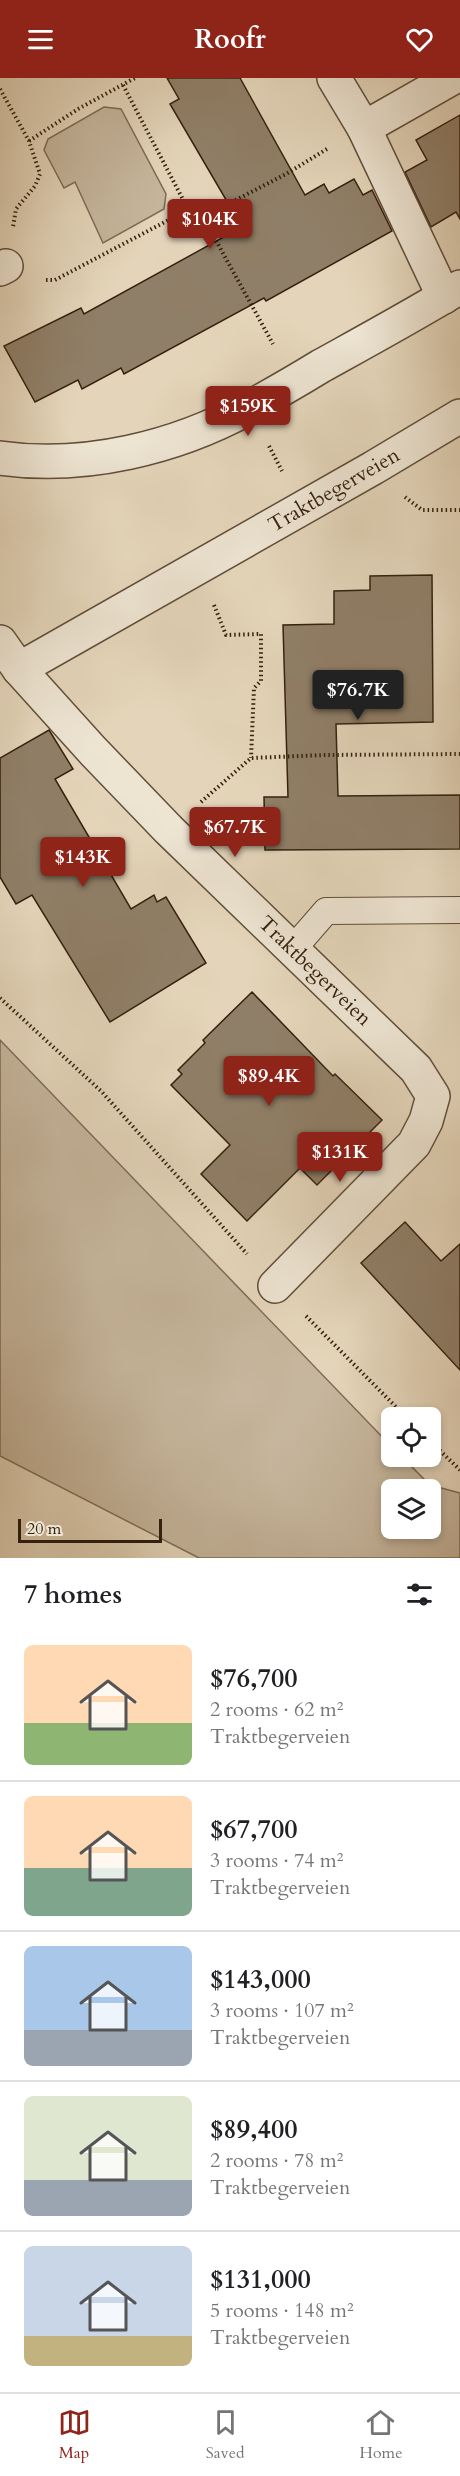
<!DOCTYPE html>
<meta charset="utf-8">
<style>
body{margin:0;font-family:Cardo,serif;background:#f2f2f2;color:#202124;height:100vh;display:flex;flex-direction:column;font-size:22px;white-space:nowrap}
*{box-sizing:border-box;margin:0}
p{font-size:20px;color:#757577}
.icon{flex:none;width:33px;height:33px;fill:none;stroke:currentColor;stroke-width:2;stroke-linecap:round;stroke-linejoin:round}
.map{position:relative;height:1480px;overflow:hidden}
.sheet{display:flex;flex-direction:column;background:#fff;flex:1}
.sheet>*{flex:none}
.fabs{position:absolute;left:381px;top:1329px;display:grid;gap:12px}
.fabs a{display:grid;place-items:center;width:60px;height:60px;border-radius:9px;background:#fff;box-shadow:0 3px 9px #0003;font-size:30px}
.scale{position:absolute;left:18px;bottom:15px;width:144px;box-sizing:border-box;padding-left:6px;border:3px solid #35210f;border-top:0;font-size:16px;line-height:21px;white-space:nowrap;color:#35210f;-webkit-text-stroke:4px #ede4d2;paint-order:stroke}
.price{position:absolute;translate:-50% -51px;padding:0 14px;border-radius:6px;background:#8f2418;color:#fff;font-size:20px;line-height:39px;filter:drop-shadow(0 2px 3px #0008)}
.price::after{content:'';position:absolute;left:50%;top:36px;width:18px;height:14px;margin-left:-9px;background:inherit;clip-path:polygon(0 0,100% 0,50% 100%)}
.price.active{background:#222;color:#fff}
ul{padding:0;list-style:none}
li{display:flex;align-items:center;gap:18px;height:150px;padding:0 24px}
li+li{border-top:2px solid #e0e0e0}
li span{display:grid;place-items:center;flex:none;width:168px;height:120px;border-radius:9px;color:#555}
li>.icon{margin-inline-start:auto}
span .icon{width:72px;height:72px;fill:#fffc;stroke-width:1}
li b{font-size:26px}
h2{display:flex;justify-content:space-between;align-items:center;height:72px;padding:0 24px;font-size:26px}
header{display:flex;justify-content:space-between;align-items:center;height:78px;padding:0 24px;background:#8f2418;color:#fff;font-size:27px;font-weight:600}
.dock{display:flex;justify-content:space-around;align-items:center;height:84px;border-top:2px solid #e0e0e0;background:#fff;font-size:16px;color:#757577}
.dock a{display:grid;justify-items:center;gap:3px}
.dock .active{color:#8f2418}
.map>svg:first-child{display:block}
.green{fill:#c6b69d;stroke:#7e6c56;stroke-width:1.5;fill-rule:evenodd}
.building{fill:#907f68;stroke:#35210f;stroke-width:1.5}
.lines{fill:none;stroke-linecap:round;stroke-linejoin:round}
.lane-casing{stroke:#614e3a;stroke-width:28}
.street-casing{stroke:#614e3a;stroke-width:36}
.path{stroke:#35210f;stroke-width:4;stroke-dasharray:1.5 3;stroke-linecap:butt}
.lane{stroke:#ede4d2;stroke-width:26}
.street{stroke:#ede4d2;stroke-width:33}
.labels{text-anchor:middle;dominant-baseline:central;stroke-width:4.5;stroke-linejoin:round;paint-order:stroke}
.street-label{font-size:21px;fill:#35210f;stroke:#ede4d2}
</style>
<header><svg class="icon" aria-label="menu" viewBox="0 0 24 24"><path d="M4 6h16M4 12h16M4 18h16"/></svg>Roofr<svg class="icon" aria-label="heart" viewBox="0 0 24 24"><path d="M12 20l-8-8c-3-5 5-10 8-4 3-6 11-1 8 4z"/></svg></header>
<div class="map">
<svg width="460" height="1480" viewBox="0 0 460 1480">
<rect width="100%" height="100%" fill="#e4d5ba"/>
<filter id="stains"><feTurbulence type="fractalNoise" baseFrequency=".00333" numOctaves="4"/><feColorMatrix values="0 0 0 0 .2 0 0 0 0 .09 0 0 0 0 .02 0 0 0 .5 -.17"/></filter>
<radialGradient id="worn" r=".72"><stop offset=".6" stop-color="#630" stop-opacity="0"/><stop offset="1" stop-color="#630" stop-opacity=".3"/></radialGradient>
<!-- green -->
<g class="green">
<polygon points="104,29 121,31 166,116 164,131 103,165 75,104 64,110 44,72 48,61"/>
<path d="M0,962L391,1368L392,1378L402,1379L430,1407L460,1415V1480H199L0,1378ZM392,1412H430V1450H392Z"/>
</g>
<!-- building -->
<g class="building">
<polygon points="167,0 240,0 305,117 324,106 329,115 354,101 363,117 372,112 392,153 266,223 264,220 124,296 121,290 82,311 78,302 35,324 4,268 81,230 84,236 242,149 170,26 179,21"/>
<polygon points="460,37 460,141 456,134 431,149 405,94 427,82 416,62"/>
<polygon points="432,497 433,644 336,646 338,718 460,717 460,771 265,772 264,719 288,719 283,547 334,546 334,513 370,512 370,498"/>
<polygon points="49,652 73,691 55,701 131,831 154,817 157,824 166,819 206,885 110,944 32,817 16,826 0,799 0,680"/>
<polygon points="252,914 333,998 335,996 382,1042 317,1107 300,1090 247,1143 201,1096 230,1067 171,1007 182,996 178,992 205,965 203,962"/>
<polygon points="405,1144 441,1183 460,1166 460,1292 361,1185"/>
</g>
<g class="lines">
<!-- lane casing -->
<g class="lane-casing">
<polyline id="lane" points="293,871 326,833 460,832"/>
</g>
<!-- street casing -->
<g class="street-casing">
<g id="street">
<polyline points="334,0 364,50 452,0"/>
<polyline points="364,50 444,219"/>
<polyline points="0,191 6,188"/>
<path d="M0,380C84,392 176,370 250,329C274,316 298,302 321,288C368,262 414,237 460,209"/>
<polyline points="0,564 19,591 93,673 169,752 416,991 433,1018 426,1043 414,1066 275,1208"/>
<polyline points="19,591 373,390 460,338"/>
</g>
</g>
<!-- path -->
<g class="path">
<polyline points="123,7 189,133"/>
<polyline points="0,11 29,63 40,96 35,108 16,131 13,149"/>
<polyline points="29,63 78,31 135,0"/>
<polyline points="203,139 273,266"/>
<polyline points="46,202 55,202 180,136 189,133 203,139 286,96 327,71"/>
<polyline points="269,368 282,393"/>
<polyline points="405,419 422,432 460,432"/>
<polyline points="214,527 226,557 261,556 261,603 254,610 251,680"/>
<polyline points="201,724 251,680 325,677 460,676"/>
<polyline points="0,920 101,1013 247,1176"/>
<polyline points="306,1238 407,1340"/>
<polyline points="430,1363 460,1392"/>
</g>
<!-- lane -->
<use href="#lane" class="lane"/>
<!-- street -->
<use href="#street" class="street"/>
</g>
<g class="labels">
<!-- street labels -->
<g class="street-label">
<text transform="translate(334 412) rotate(-30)">Traktbegerveien</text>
<text transform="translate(315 893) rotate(44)">Traktbegerveien</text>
</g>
</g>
<rect width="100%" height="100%" filter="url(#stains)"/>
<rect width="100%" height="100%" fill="url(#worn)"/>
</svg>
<div class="fabs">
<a><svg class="icon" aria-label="locate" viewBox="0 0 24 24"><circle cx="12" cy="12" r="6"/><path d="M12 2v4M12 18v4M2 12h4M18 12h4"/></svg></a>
<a><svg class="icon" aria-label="layers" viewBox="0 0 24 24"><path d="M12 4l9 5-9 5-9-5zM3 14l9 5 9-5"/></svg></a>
</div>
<div class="scale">20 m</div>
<b class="price" style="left:210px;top:172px">$104K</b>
<b class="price" style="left:248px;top:359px">$159K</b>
<b class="price active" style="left:358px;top:643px">$76.7K</b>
<b class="price" style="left:235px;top:780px">$67.7K</b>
<b class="price" style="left:83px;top:810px">$143K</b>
<b class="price" style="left:269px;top:1029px">$89.4K</b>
<b class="price" style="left:340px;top:1105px">$131K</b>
</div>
<section class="sheet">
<h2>7 homes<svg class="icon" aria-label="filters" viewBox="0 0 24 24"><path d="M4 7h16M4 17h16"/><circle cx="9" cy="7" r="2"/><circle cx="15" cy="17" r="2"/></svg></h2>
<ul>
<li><span style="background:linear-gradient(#ffd9b3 65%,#8fb573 0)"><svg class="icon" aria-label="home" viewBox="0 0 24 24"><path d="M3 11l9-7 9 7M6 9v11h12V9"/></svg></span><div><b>$76,700</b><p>2 rooms · 62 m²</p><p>Traktbegerveien</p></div></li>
<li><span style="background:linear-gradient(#ffd9b3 60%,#7fa58c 0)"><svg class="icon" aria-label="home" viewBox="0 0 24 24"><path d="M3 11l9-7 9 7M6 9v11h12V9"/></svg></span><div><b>$67,700</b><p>3 rooms · 74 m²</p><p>Traktbegerveien</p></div></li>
<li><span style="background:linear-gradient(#a9c7e8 70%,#9aa5b1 0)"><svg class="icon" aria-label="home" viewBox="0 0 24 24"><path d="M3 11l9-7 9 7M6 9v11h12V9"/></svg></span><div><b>$143,000</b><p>3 rooms · 107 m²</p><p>Traktbegerveien</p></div></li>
<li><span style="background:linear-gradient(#dfe7d0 70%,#9aa5b1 0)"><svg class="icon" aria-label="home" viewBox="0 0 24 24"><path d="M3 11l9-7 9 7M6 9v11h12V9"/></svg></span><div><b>$89,400</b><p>2 rooms · 78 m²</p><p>Traktbegerveien</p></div></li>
<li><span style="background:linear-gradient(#c9d6e8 75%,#c2b280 0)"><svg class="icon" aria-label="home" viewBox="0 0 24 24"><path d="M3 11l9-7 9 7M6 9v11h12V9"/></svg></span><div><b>$131,000</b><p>5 rooms · 148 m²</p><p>Traktbegerveien</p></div></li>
</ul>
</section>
<nav class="dock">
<a class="active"><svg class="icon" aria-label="map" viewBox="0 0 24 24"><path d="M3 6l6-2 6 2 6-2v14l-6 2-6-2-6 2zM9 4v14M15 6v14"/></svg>Map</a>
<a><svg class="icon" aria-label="saved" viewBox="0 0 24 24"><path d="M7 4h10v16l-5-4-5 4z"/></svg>Saved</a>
<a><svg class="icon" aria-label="home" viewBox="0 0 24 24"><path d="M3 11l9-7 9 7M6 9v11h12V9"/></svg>Home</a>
</nav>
